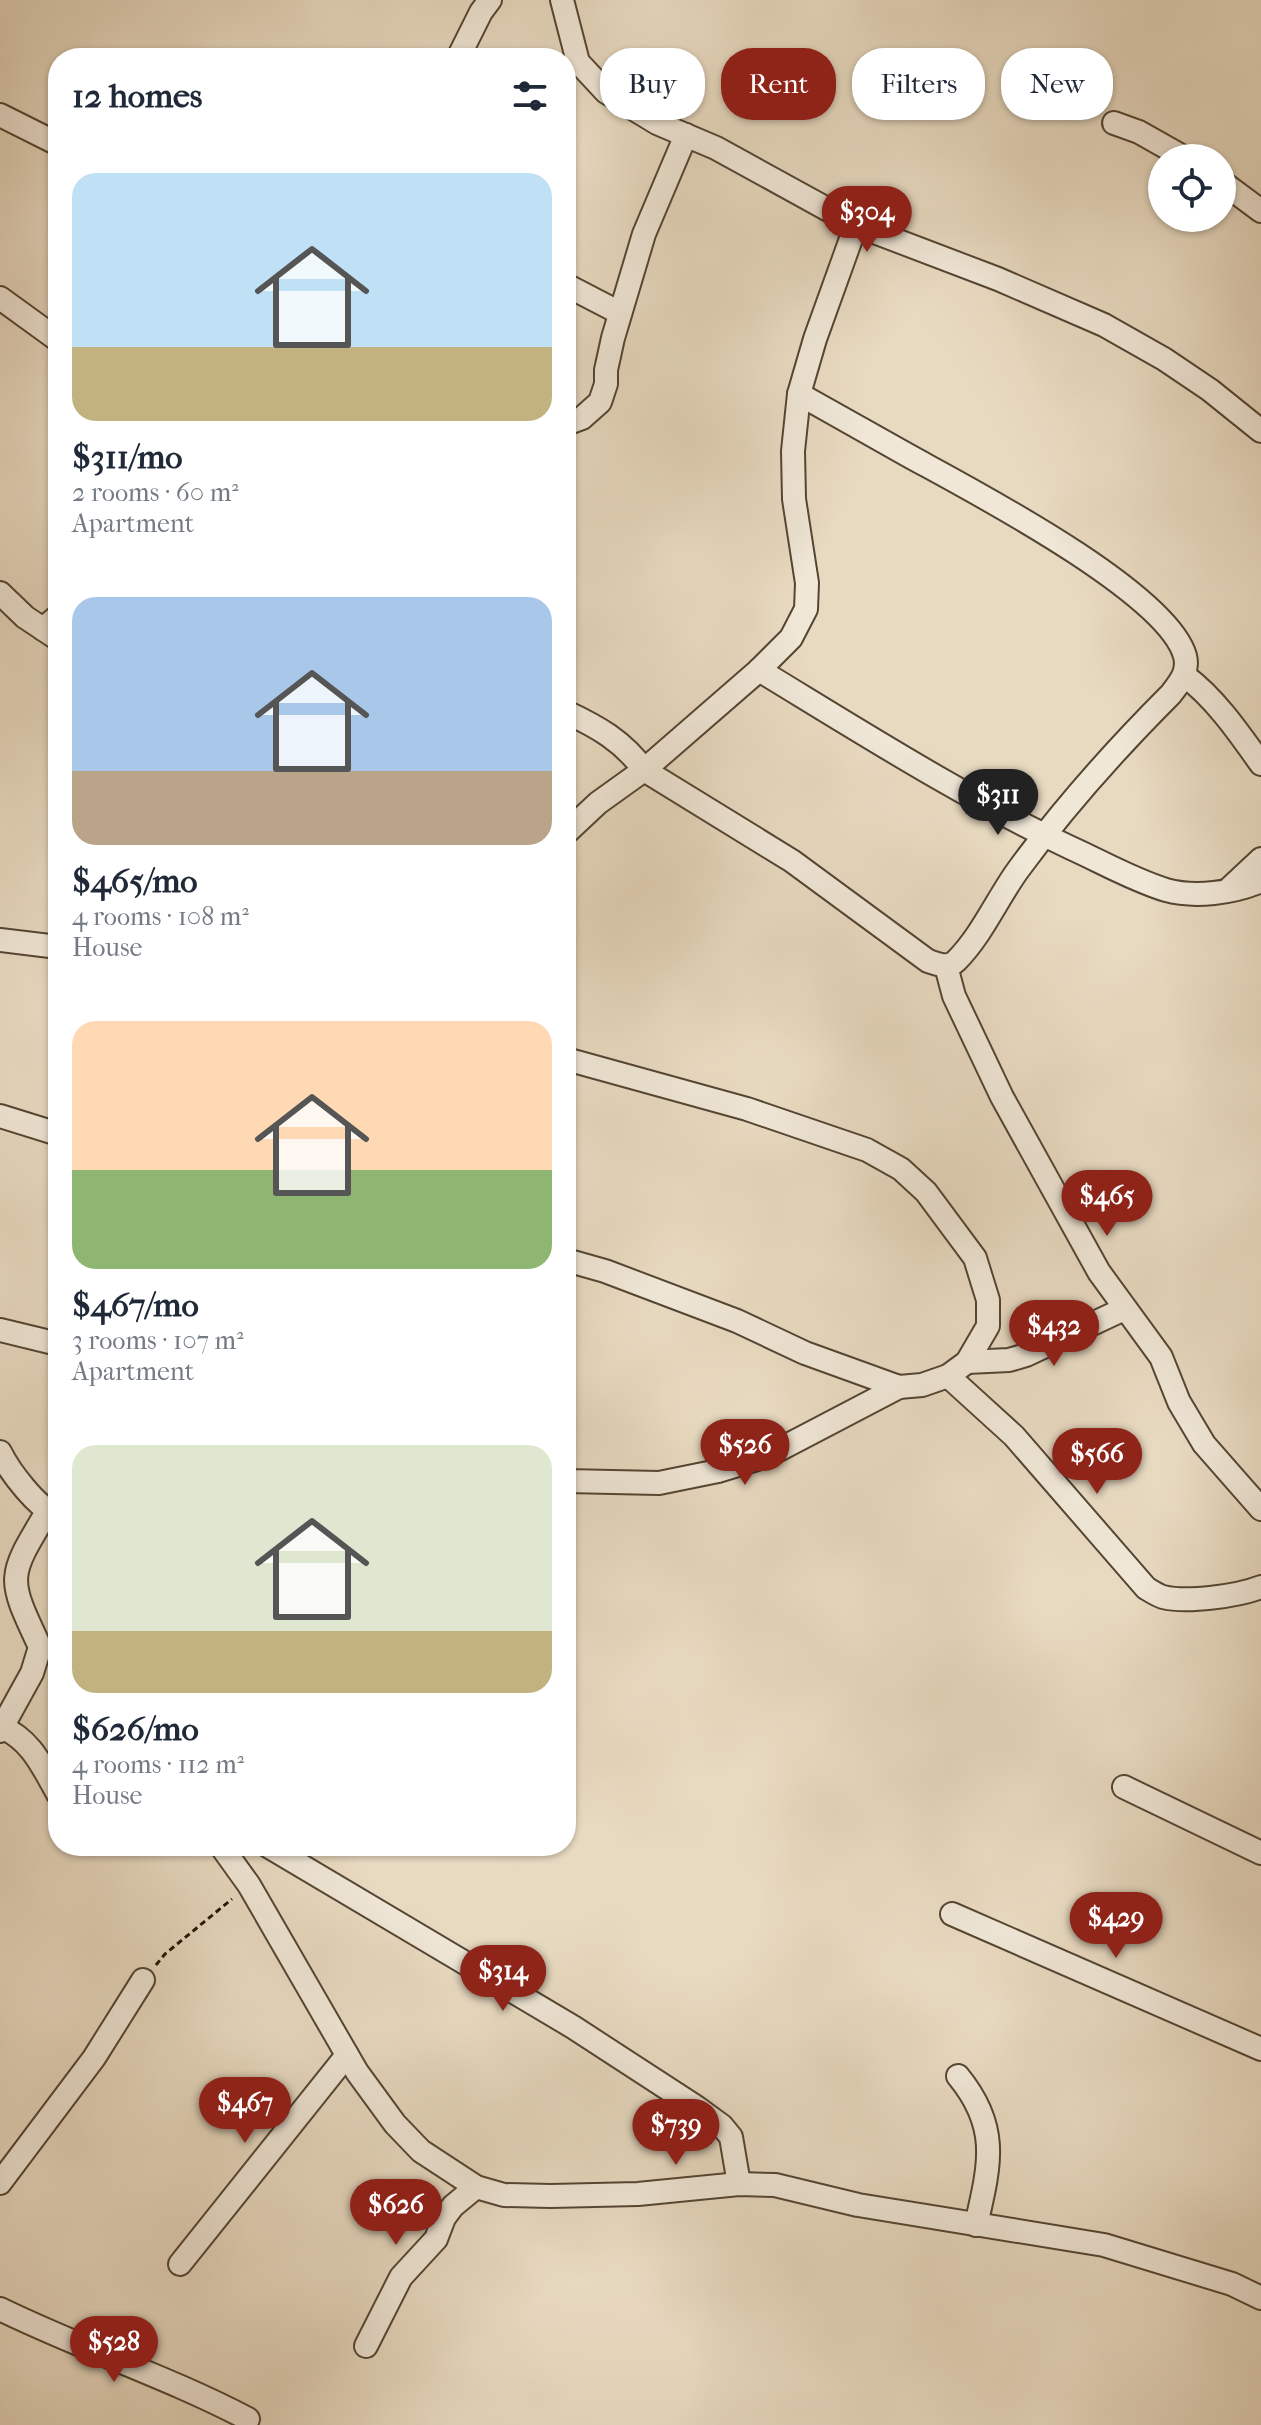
<!DOCTYPE html>
<meta charset="utf-8">
<style>
body{margin:0;font-family:"IM FELL French Canon",serif;background:#f2f2f3;color:#1f2937;height:100vh;display:flex;flex-direction:column;font-size:30px;white-space:nowrap}
*{box-sizing:border-box;margin:0}
p{font-size:26px;color:#747a83}
.icon{flex:none;width:44px;height:44px;fill:none;stroke:currentColor;stroke-width:2;stroke-linecap:round;stroke-linejoin:round}
.map{position:relative;flex:1;overflow:hidden}
.details{position:absolute;left:48px;top:48px;width:528px;height:1808px;display:flex;flex-direction:column;background:#fff;border-radius:32px;box-shadow:0 2px 6px #0004}
.details>*{flex:none}
.banner{position:absolute;left:600px;top:48px;width:540px;height:72px;display:flex;gap:16px}
.controls{position:absolute;left:1148px;top:144px;display:grid;gap:16px}
.controls a{display:grid;place-items:center;width:88px;height:88px;border-radius:50%;background:#fff;box-shadow:0 2px 6px #0004;font-size:40px}
.price{position:absolute;translate:-50% -68px;padding:0 18px;border-radius:28px;background:#8f2418;color:#fff;font-size:26px;line-height:52px;filter:drop-shadow(0 2px 4px #0008)}
.price::after{content:'';position:absolute;left:50%;top:48px;width:24px;height:18px;margin-left:-12px;background:inherit;clip-path:polygon(0 0,100% 0,50% 100%)}
.price.on{background:#222;color:#fff}
ul{padding:0;list-style:none}
li{display:grid;align-content:center;gap:16px;height:424px;padding:0 24px}
li span{display:grid;place-items:center;height:248px;border-radius:24px;color:#555}
li>.icon{margin-inline-start:auto}
span .icon{width:144px;height:144px;fill:#fffc;stroke-width:1}
li b{font-size:34px}
h2{display:flex;justify-content:space-between;align-items:center;height:96px;padding:0 24px;font-size:34px}
.chip{padding:0 28px;border-radius:32px;background:#fff;box-shadow:0 2px 6px #0004;font-size:28px;line-height:72px}
.chip.on{background:#8f2418;color:#fff}
.map>svg:first-child{display:block}
.lines{fill:none;stroke-linecap:round;stroke-linejoin:round}
.minor-casing{stroke:#544533;stroke-width:26}
.path{stroke:#221304;stroke-width:3;stroke-dasharray:6 4;stroke-linecap:butt}
.minor{stroke:#f0e7d7;stroke-width:22}
</style>
<div class="map">
<svg width="1261" height="2425" viewBox="0 0 1261 2425">
<rect width="100%" height="100%" fill="#e8dac1"/>
<filter id="stains"><feTurbulence type="fractalNoise" baseFrequency=".0025" numOctaves="4"/><feColorMatrix values="0 0 0 0 .2 0 0 0 0 .09 0 0 0 0 .02 0 0 0 .5 -.17"/></filter>
<radialGradient id="worn" r=".72"><stop offset=".6" stop-color="#630" stop-opacity="0"/><stop offset="1" stop-color="#630" stop-opacity=".3"/></radialGradient>
<g class="lines">
<!-- minor casing -->
<g class="minor-casing">
<g id="minor">
<polyline points="562,0 578,62 606,92 657,123 716,148 856,225 998,279 1104,325 1164,359 1210,390 1261,431"/>
<polyline points="458,58 481,12 490,0"/>
<polyline points="0,115 58,144"/>
<polyline points="1114,123 1139,132 1185,158"/>
<polyline points="1222,182 1261,211"/>
<polyline points="566,285 620,313"/>
<polyline points="0,298 58,340"/>
<polyline points="566,424 582,418 600,402 606,384 606,370 613,338 644,234 686,135"/>
<polyline points="0,593 25,617 58,639"/>
<polyline points="43,629 58,616"/>
<path d="M759,670C861,732 963,797 1071,848C1102,862 1133,880 1166,890C1195,898 1233,893 1261,881"/>
<path d="M1185,676C1215,698 1239,733 1261,764"/>
<path d="M566,712C598,727 623,741 644,770L792,861L928,961C938,964 948,969 956,961C982,935 997,899 1018,870C1064,807 1116,749 1171,694C1180,682 1189,672 1185,656C1167,592 971,490 911,457C874,436 837,415 799,394"/>
<polyline points="566,833 598,803 644,770 759,670 791,638 806,609 807,583 794,499 793,451 799,394 815,339 856,225"/>
<polyline points="1230,888 1261,859"/>
<polyline points="0,940 58,947"/>
<polyline points="946,966 954,996 1002,1097 1099,1272 1161,1357 1179,1402 1204,1444 1261,1509"/>
<polyline points="566,1059 747,1109 867,1150 901,1169 926,1192 975,1258 988,1300 988,1326 967,1362 948,1376 922,1385 899,1387 805,1353 737,1321 605,1271 566,1260"/>
<polyline points="0,1116 58,1134"/>
<polyline points="0,1330 58,1344"/>
<polyline points="967,1362 1009,1360 1026,1355 1124,1309"/>
<path d="M948,1376L1014,1436L1146,1588C1151,1591 1157,1595 1163,1597C1187,1603 1238,1596 1261,1587"/>
<path d="M0,1452C10,1472 37,1508 58,1516"/>
<polyline points="566,1481 659,1483 718,1471 767,1456 899,1387"/>
<path d="M0,1726C32,1741 41,1764 58,1794"/>
<path d="M0,1731L32,1673L40,1647C7,1577 7,1578 47,1512"/>
<polyline points="1124,1787 1261,1853"/>
<polyline points="221,1846 249,1885 357,2072 395,2124 421,2151 476,2187 504,2195 551,2196 638,2194 739,2184 775,2185 858,2205 1104,2245 1232,2284 1261,2298"/>
<polyline points="268,1846 573,2027 696,2107 722,2126 731,2137 739,2184"/>
<polyline points="952,1914 1261,2049"/>
<path d="M958,2076C1000,2127 990,2164 976,2225"/>
<polyline points="0,2183 94,2058 143,1980"/>
<polyline points="180,2264 347,2055"/>
<path d="M0,2309C82,2349 168,2377 248,2419"/>
<polyline points="366,2346 401,2277 436,2239 444,2218 453,2206 476,2187"/>
</g>
</g>
<!-- path -->
<polyline class="path" points="156,1965 165,1954 232,1899"/>
<!-- minor -->
<use href="#minor" class="minor"/>
</g>
<rect width="100%" height="100%" filter="url(#stains)"/>
<rect width="100%" height="100%" fill="url(#worn)"/>
</svg>
<div class="controls">
<a><svg class="icon" aria-label="locate" viewBox="0 0 24 24"><circle cx="12" cy="12" r="6"/><path d="M12 2v4M12 18v4M2 12h4M18 12h4"/></svg></a>
</div>
<b class="price" style="left:867px;top:254px">$304</b>
<b class="price on" style="left:998px;top:837px">$311</b>
<b class="price" style="left:1107px;top:1238px">$465</b>
<b class="price" style="left:1054px;top:1368px">$432</b>
<b class="price" style="left:745px;top:1487px">$526</b>
<b class="price" style="left:1097px;top:1496px">$566</b>
<b class="price" style="left:1116px;top:1960px">$429</b>
<b class="price" style="left:503px;top:2013px">$314</b>
<b class="price" style="left:245px;top:2145px">$467</b>
<b class="price" style="left:676px;top:2167px">$739</b>
<b class="price" style="left:396px;top:2247px">$626</b>
<b class="price" style="left:114px;top:2384px">$528</b>
<div class="banner">
<a class="chip">Buy</a>
<a class="chip on">Rent</a>
<a class="chip">Filters</a>
<a class="chip">New</a>
</div>
<section class="details">
<h2>12 homes<svg class="icon" aria-label="filters" viewBox="0 0 24 24"><path d="M4 7h16M4 17h16"/><circle cx="9" cy="7" r="2"/><circle cx="15" cy="17" r="2"/></svg></h2>
<ul>
<li><span style="background:linear-gradient(#bfe0f5 70%,#c2b280 0)"><svg class="icon" aria-label="home" viewBox="0 0 24 24"><path d="M3 11l9-7 9 7M6 9v11h12V9"/></svg></span><div><b>$311/mo</b><p>2 rooms · 60 m²</p><p>Apartment</p></div></li>
<li><span style="background:linear-gradient(#a9c7e8 70%,#b9a48a 0)"><svg class="icon" aria-label="home" viewBox="0 0 24 24"><path d="M3 11l9-7 9 7M6 9v11h12V9"/></svg></span><div><b>$465/mo</b><p>4 rooms · 108 m²</p><p>House</p></div></li>
<li><span style="background:linear-gradient(#ffd9b3 60%,#8fb573 0)"><svg class="icon" aria-label="home" viewBox="0 0 24 24"><path d="M3 11l9-7 9 7M6 9v11h12V9"/></svg></span><div><b>$467/mo</b><p>3 rooms · 107 m²</p><p>Apartment</p></div></li>
<li><span style="background:linear-gradient(#dfe7d0 75%,#c2b280 0)"><svg class="icon" aria-label="home" viewBox="0 0 24 24"><path d="M3 11l9-7 9 7M6 9v11h12V9"/></svg></span><div><b>$626/mo</b><p>4 rooms · 112 m²</p><p>House</p></div></li>
</ul>
</section>
</div>
